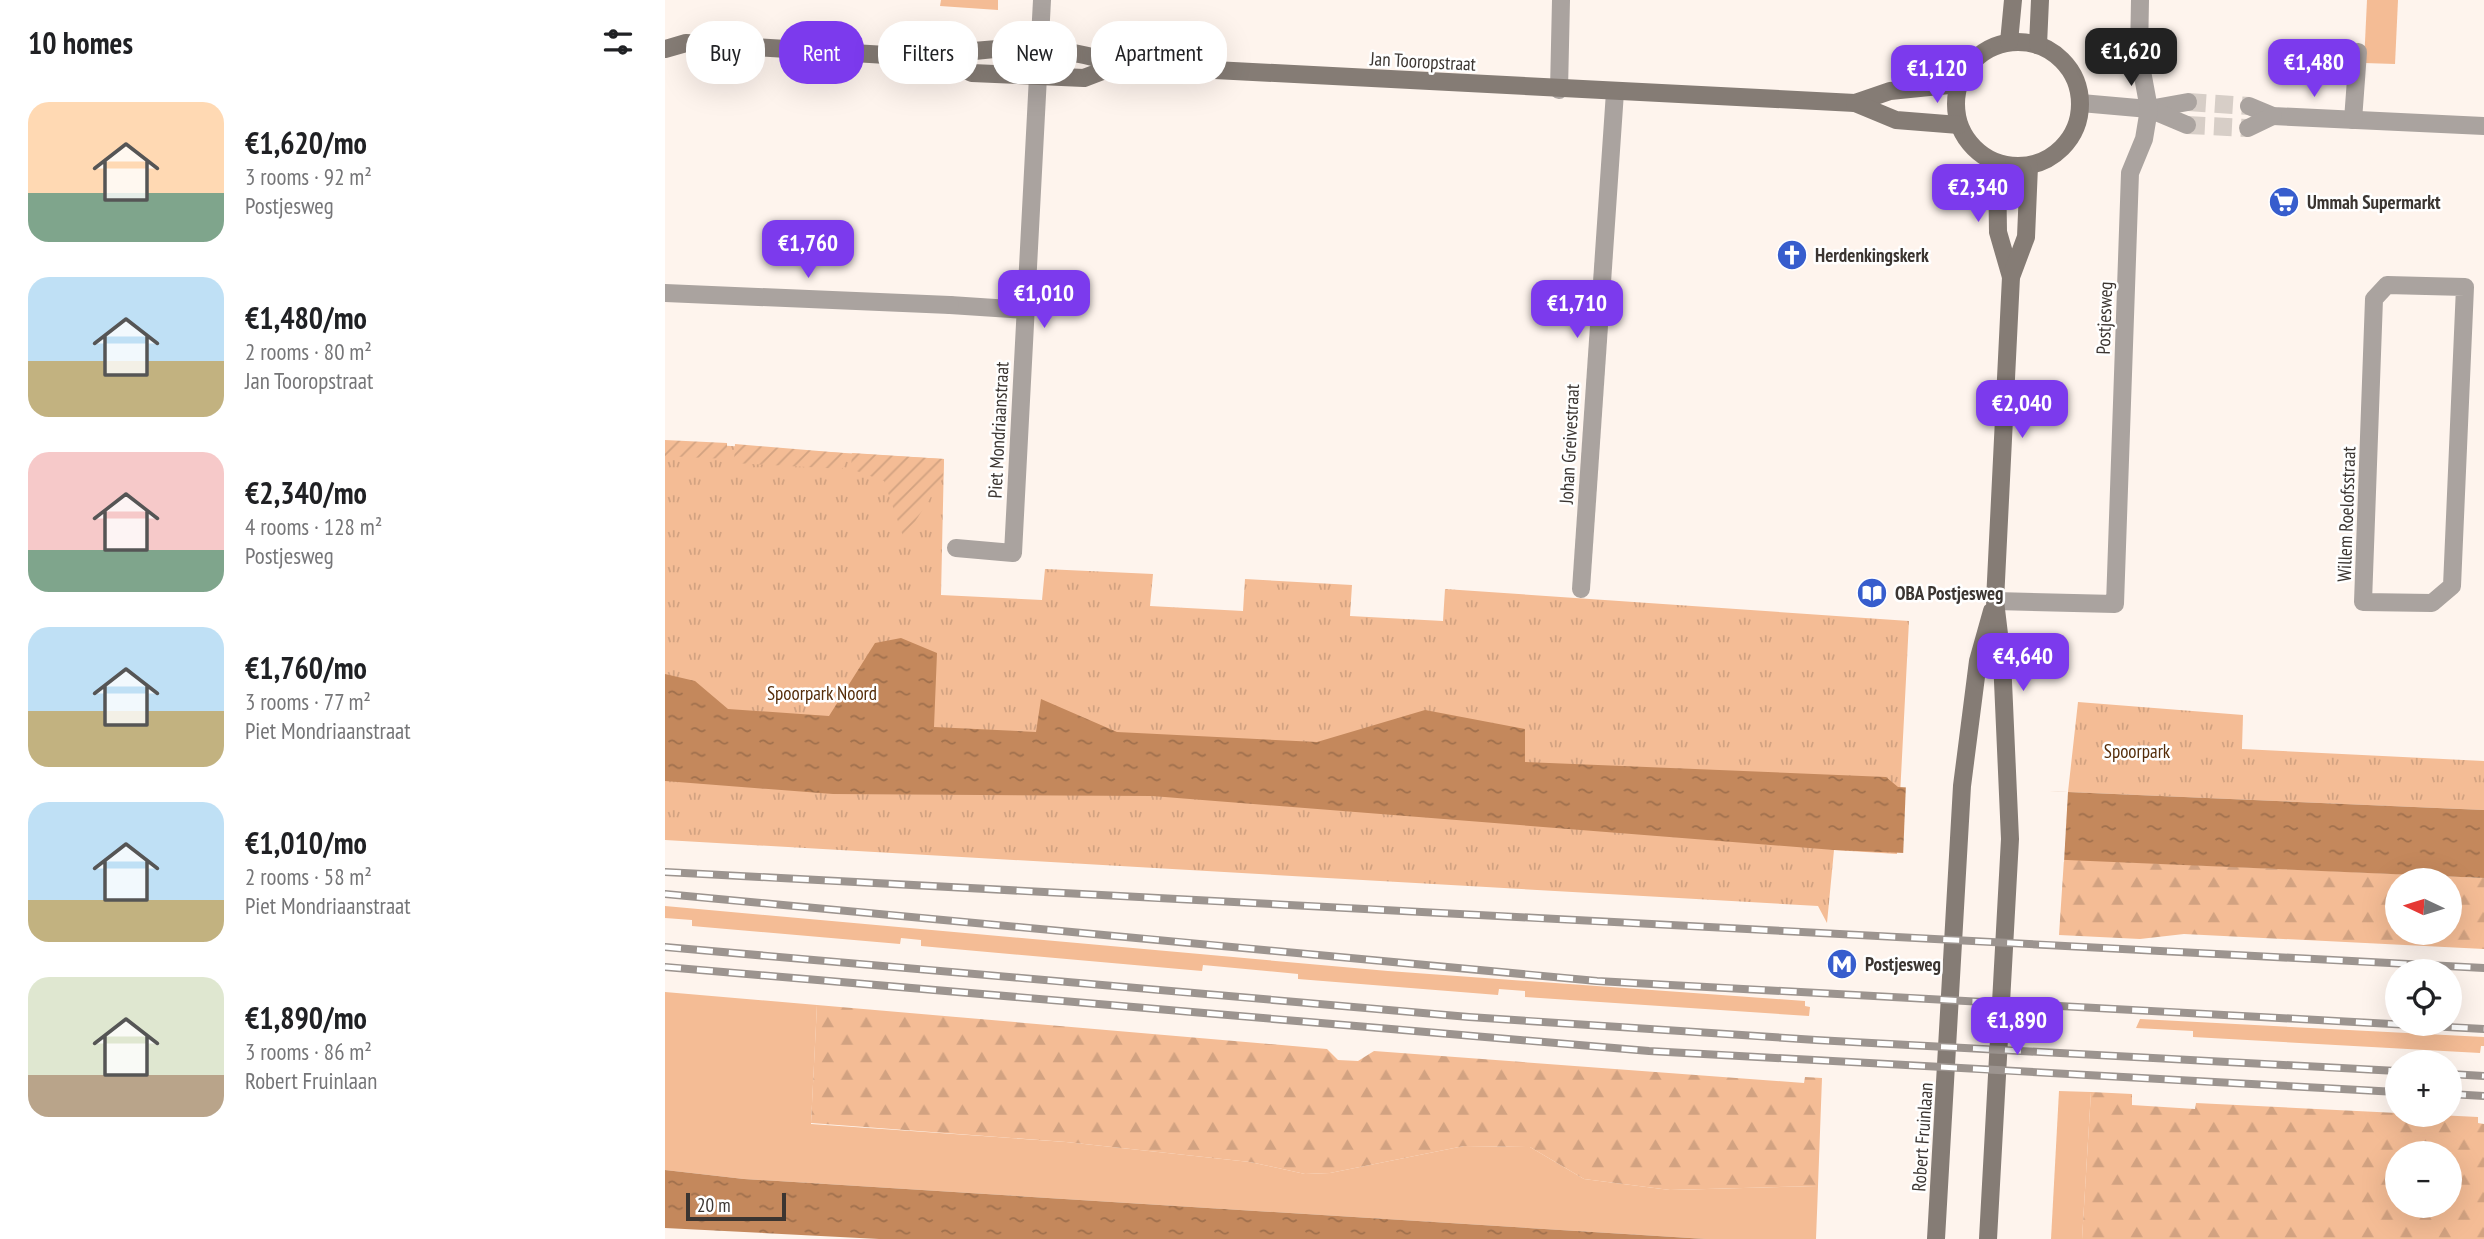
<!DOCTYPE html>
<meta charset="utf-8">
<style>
body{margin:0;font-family:"PT Sans Narrow",sans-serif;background:#f6f6f6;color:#202124;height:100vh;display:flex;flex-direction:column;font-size:26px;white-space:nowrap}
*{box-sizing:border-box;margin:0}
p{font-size:23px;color:#757577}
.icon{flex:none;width:38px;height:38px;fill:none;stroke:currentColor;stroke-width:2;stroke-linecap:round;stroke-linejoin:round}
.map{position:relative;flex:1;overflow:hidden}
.details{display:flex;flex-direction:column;background:#fff;width:665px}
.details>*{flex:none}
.top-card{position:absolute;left:21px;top:21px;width:665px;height:63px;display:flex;gap:14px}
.needle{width:46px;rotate:274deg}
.tools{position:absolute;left:1720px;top:868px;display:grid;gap:14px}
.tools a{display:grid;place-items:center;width:77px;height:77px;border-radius:50%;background:#fff;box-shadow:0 7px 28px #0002;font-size:35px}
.scale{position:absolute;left:21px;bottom:18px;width:100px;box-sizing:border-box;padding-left:7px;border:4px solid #3b3531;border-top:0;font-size:19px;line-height:24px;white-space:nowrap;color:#3b3531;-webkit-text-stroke:5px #fff;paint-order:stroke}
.price{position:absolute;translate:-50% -60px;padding:0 16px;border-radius:14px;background:#7c3aed;color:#fff;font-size:23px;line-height:46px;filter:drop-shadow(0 2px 4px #0008)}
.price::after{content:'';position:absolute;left:50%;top:42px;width:21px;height:16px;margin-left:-10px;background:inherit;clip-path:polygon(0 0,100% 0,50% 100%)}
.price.active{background:#222;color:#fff}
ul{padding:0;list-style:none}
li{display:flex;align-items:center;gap:21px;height:175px;padding:0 28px}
li span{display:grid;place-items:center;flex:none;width:196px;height:140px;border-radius:21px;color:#555}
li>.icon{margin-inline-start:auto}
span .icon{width:84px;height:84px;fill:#fffc;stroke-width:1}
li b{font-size:30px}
h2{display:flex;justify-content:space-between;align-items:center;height:84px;padding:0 28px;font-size:30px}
.pill{padding:0 24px;border-radius:28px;background:#fff;box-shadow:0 7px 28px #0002;font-size:24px;line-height:63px}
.pill.active{background:#7c3aed;color:#fff}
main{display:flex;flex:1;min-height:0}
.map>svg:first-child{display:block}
.grass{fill:#f4bc95}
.forest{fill:url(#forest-firs);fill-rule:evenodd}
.park{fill:url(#park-tufts)}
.garden{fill:url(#garden-furrows)}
.water{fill:url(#water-ripples)}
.pier{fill:#fef4ed}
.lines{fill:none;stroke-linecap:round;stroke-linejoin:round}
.street-tunnel{stroke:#d7cec7;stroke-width:18;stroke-dasharray:18 9;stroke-linecap:butt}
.lane{stroke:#aaa39f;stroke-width:18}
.street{stroke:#aaa39f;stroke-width:18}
.secondary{stroke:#857c75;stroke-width:18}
.rail-casing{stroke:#9c948f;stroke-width:8}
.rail{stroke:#fff;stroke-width:5;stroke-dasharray:16;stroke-linecap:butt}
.labels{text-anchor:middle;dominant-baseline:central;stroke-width:5;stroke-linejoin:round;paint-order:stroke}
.street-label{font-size:19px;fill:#3b3531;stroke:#fff}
.poi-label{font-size:19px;font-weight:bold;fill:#3b3531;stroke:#fff;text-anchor:start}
.park-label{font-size:19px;fill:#552d0a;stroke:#fff}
</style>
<main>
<section class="details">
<h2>10 homes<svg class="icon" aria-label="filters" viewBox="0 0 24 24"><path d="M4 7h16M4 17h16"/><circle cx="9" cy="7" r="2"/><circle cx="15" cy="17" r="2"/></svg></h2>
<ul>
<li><span style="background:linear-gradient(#ffd9b3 65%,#7fa58c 0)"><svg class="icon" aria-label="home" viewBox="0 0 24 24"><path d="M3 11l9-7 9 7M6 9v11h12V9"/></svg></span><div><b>€1,620/mo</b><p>3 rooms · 92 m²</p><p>Postjesweg</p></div></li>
<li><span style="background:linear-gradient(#bfe0f5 60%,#c2b280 0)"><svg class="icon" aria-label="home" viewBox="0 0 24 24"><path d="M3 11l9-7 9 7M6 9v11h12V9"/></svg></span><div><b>€1,480/mo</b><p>2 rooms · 80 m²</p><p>Jan Tooropstraat</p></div></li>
<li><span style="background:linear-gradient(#f6c9c9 70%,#7fa58c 0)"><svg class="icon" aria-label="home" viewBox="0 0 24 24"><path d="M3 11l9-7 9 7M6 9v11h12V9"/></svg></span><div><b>€2,340/mo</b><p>4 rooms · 128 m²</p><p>Postjesweg</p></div></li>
<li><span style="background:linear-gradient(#bfe0f5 60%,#c2b280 0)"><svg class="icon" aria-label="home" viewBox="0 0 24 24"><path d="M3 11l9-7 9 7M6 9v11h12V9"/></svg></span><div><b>€1,760/mo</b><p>3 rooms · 77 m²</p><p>Piet Mondriaanstraat</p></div></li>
<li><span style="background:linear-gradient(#bfe0f5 70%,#c2b280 0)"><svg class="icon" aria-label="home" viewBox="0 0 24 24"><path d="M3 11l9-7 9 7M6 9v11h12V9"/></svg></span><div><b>€1,010/mo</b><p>2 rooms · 58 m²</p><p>Piet Mondriaanstraat</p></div></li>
<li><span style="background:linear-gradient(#dfe7d0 70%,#b9a48a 0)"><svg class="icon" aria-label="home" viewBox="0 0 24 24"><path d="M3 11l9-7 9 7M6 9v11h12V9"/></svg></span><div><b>€1,890/mo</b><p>3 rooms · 86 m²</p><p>Robert Fruinlaan</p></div></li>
</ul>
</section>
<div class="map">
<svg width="1819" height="1239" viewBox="0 0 1819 1239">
<defs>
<pattern id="forest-firs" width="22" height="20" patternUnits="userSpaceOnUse" patternTransform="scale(1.75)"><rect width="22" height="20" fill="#f4bc95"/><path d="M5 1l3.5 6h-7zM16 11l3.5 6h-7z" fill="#d2a281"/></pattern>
<pattern id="park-tufts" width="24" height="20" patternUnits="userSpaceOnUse" patternTransform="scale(1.75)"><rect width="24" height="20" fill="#f4bc95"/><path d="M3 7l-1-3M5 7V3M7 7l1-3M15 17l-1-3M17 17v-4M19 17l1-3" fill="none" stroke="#d2a281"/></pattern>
<pattern id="garden-furrows" width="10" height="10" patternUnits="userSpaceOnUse" patternTransform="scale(1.75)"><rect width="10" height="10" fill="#f4bc95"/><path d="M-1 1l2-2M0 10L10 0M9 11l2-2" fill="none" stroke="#d2a281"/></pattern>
<pattern id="water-ripples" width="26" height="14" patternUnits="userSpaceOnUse" patternTransform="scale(1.75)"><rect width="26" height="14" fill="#c4885c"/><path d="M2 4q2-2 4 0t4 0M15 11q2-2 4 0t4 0" fill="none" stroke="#a0704d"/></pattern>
</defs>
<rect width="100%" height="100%" fill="#fef4ed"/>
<!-- grass -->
<g class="grass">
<polygon points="276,0 333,0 333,10 275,6"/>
<polygon points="1702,0 1733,0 1730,64 1699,63"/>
<polygon points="0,906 723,971 1140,1001 1140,1006 1145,1007 1144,1016 860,997 860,991 834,989 833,995 633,979 633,974 538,965 537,971 256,946 256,940 236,938 235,944 27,926 27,920 0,918"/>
<polygon points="0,992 152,1005 146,1124 401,1142 585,1162 640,1174 665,1173 799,1146 865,1147 919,1179 1005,1190 1153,1186 1151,1239 1041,1239 79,1179 0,1170"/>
<polygon points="1475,1019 1819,1037 1819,1046 1816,1046 1815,1053 1528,1037 1528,1031 1471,1028"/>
<polygon points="1394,1091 1426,1092 1417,1239 1386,1239"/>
</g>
<!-- forest -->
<g class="forest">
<path d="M1399,859L1819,878V949L1519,934L1475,939L1394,935ZM1732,880H1785V933H1732Z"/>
<polygon points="152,1005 662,1049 673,1060 693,1061 709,1051 1139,1083 1140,1077 1157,1078 1153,1186 1005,1190 919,1179 865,1147 799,1146 665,1173 640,1174 585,1162 401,1142 146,1123"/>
<path d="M1426,1092L1467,1094V1105L1530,1109L1531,1103L1813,1117V1123L1819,1124V1239H1417ZM1732,1153H1785V1206H1732Z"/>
</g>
<!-- park -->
<g class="park">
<polygon points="0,442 279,459 276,595 377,600 380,569 488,574 485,606 578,611 580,579 687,585 685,616 778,621 780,589 1244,621 1232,854 1169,850 1162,923 1153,906 0,840"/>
<polygon points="1413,702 1578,715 1577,749 1819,761 1819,810 1403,792"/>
</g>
<!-- garden -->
<g class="garden">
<polygon points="0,440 62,443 62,459 0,456"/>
<polygon points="70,444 178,453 178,469 69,463"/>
<polygon points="187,453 279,459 278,478 239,539 219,481 186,469"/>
</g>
<!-- water -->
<g class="water">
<polygon points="236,638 272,653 269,727 371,732 376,699 452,732 652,742 760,710 860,729 860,762 1221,777 1233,787 1295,790 1403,792 1819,810 1819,878 1169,850 487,796 168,794 0,781 0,674 30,681 63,709 164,716 210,643"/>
<polygon points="0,1170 79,1179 1041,1239 214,1239 0,1228"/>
</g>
<!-- pier -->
<polygon class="pier" points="1241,783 1403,792 1399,862 1238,858"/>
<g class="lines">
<!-- street-tunnel -->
<g class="street-tunnel">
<polyline points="1523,102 1584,106"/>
<polyline points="1522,125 1583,128"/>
</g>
<!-- lane -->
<g class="lane">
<polyline points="894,90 896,0"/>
<polygon points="1722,285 1800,287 1787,586 1767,603 1698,602 1709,299"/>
<polyline points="285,305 361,310"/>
</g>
<!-- street -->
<g class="street">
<polyline points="1416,103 1484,109 1523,102"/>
<polyline points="1584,106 1608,116 1819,126"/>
<polyline points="1484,109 1522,125"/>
<polyline points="1688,120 1693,52"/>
<polyline points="1583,128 1608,116"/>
<polyline points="0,293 285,305"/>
<polyline points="291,548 348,553 377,0"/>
<polyline points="916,589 950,92"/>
<polyline points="1330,601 1450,604 1465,173 1479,139 1484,109 1474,55 1475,0"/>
</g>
<!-- secondary -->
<g class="secondary">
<circle cx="1353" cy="104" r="62"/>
<polyline points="1344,42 1348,0"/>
<polyline points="1373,45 1375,0"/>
<path d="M0,49L21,43L271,58C329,44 397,44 453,65L1190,103L1225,91L1294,84"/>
<polyline points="271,58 307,73 419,78 453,65"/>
<polyline points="1190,103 1231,120 1294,125"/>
<polyline points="1332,163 1333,232 1346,277"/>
<polyline points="1271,1239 1297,786 1313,661 1327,611"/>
<polyline points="1323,1239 1345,839 1337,659 1330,601 1346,277 1361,237 1364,166"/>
</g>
<!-- rail casing -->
<g class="rail-casing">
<g id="rail">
<polyline points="0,872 1819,968"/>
<polyline points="0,894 932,981 1819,1029"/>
<polyline points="0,947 804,1017 1151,1040 1732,1071"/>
<polyline points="0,967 984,1051 1732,1092"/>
<polyline points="1785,1074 1819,1076"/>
<polyline points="1785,1094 1819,1096"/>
</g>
</g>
<!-- rail -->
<use href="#rail" class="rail"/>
</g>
<!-- icons -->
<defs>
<g id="supermarket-disc" transform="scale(1.575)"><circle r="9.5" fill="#375dcd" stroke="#fff"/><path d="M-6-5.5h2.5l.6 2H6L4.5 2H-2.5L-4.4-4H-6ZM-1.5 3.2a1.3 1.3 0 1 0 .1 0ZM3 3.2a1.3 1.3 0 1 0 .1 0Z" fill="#fff"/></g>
<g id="church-disc" transform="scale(1.575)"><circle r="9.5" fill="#375dcd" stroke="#fff"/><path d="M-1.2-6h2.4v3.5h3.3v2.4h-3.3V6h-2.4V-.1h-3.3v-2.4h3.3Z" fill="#fff"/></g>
<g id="library-disc" transform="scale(1.575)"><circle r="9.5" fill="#375dcd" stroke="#fff"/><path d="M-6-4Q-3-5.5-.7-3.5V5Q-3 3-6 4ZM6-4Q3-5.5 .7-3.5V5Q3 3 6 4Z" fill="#fff"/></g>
<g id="metro-disc" transform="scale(1.575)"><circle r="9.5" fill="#375dcd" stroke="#fff"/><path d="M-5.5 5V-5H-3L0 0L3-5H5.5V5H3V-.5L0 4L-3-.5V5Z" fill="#fff"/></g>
</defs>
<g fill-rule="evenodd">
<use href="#supermarket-disc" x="1619" y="202"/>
<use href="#church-disc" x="1127" y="255"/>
<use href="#library-disc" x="1207" y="593"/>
<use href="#metro-disc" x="1177" y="964"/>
</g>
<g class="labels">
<!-- street labels -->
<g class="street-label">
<text transform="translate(758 61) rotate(3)">Jan Tooropstraat</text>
<text transform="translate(1439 318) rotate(-88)">Postjesweg</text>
<text transform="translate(333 430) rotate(-87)">Piet Mondriaanstraat</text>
<text transform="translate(904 444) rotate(-87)">Johan Greivestraat</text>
<text transform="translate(1681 514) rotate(-88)">Willem Roelofsstraat</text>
<text transform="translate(1257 1137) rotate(-86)">Robert Fruinlaan</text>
</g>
<!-- poi labels -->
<g class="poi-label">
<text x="1642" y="202">Ummah Supermarkt</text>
<text x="1150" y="255">Herdenkingskerk</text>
<text x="1230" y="593">OBA Postjesweg</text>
<text x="1200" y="964">Postjesweg</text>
</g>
<!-- park labels -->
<g class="park-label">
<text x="157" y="693">Spoorpark Noord</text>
<text x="1472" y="751">Spoorpark</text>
</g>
</g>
</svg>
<div class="tools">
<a><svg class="needle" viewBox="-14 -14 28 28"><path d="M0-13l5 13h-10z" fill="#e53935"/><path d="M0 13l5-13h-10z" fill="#757577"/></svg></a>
<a><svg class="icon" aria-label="locate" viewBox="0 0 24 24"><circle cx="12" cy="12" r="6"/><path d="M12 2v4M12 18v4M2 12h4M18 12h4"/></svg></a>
<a>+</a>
<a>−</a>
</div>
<div class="scale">20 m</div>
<b class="price active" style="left:1466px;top:88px">€1,620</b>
<b class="price" style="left:1649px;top:99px">€1,480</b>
<b class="price" style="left:1272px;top:105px">€1,120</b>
<b class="price" style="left:1313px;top:224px">€2,340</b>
<b class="price" style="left:143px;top:280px">€1,760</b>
<b class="price" style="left:379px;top:330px">€1,010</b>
<b class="price" style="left:912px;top:340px">€1,710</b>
<b class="price" style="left:1357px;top:440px">€2,040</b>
<b class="price" style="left:1358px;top:693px">€4,640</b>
<b class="price" style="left:1352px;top:1057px">€1,890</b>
<div class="top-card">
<a class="pill">Buy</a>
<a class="pill active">Rent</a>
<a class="pill">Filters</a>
<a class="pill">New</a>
<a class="pill">Apartment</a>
</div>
</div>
</main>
